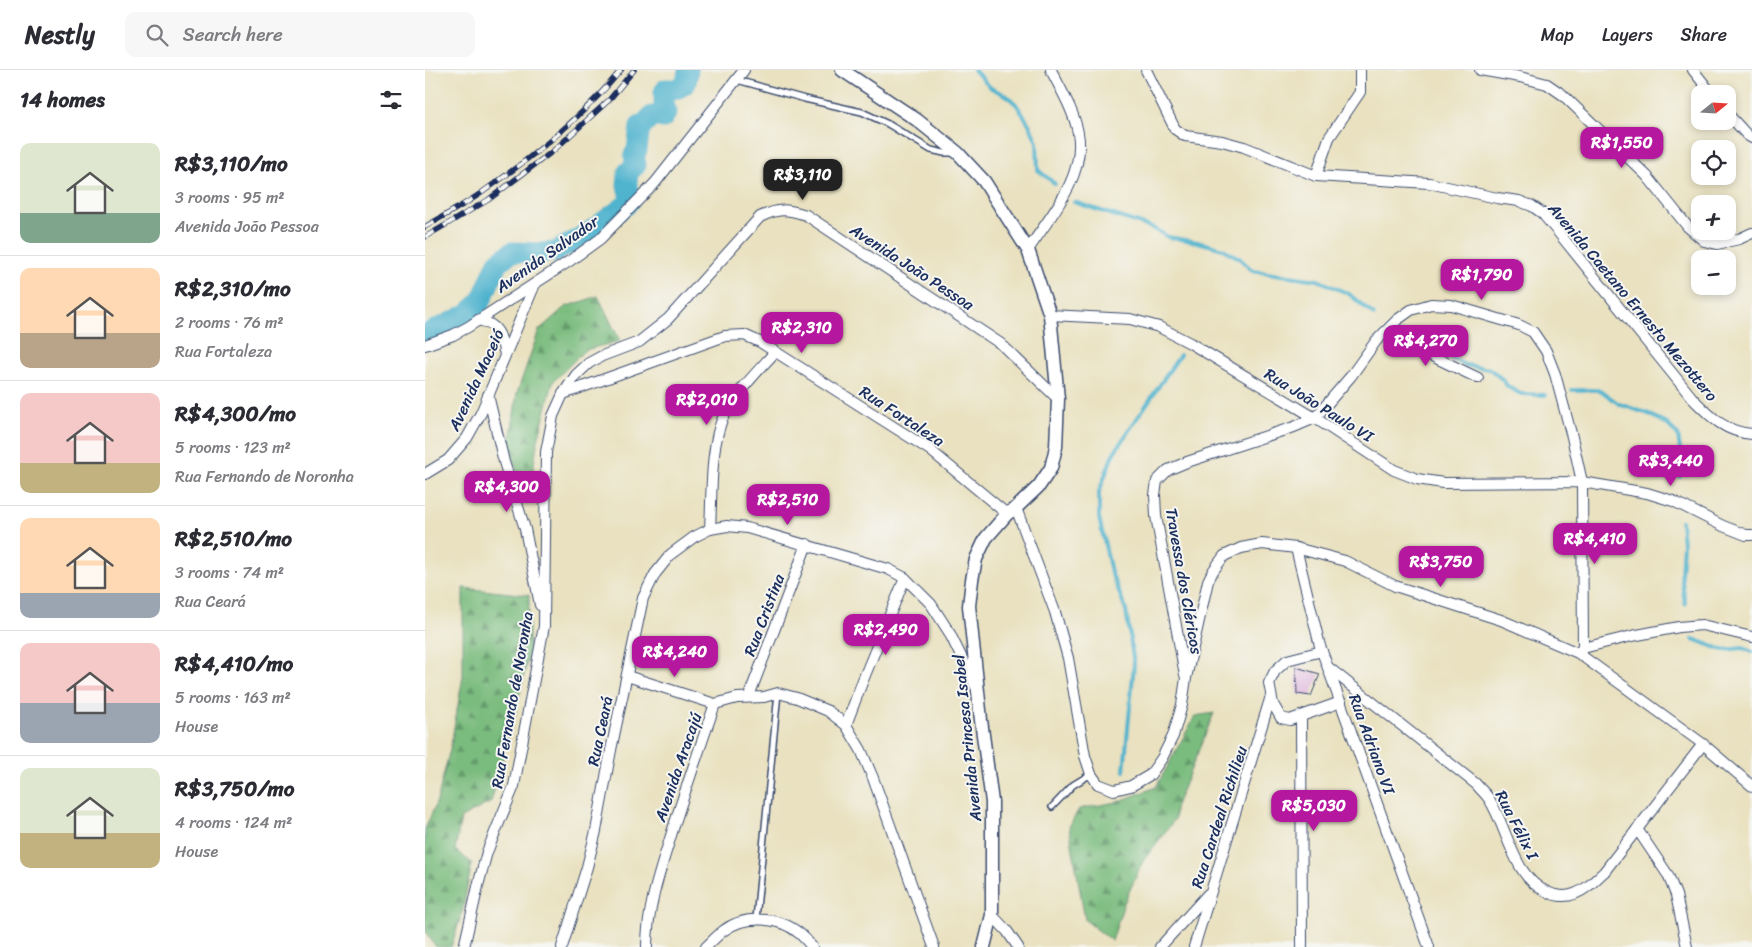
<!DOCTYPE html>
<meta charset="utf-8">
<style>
body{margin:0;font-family:Sriracha,sans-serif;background:#f7f7f7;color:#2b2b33;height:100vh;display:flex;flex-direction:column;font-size:19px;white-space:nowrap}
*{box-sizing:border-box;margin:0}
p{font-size:16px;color:#7c7c81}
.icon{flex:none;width:28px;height:28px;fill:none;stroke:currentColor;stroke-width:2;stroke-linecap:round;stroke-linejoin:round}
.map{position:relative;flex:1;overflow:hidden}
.panel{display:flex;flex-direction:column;background:#fff;width:425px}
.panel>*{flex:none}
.needle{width:32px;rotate:72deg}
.tools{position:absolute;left:1266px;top:15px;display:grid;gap:10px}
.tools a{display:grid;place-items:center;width:45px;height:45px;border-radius:10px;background:#fff;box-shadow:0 2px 8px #0003;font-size:25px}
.price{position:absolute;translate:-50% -42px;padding:0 11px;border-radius:10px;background:#b5179e;color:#fff;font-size:16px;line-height:32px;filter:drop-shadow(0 1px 2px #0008)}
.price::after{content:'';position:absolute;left:50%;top:30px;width:15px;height:11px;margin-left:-8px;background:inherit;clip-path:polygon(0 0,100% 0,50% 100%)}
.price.current{background:#222;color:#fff}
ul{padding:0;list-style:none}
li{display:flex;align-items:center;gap:15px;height:125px;padding:0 20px}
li+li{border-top:1px solid #e1e1e2}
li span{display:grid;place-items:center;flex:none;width:140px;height:100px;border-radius:10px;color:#555}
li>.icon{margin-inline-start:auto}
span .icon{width:60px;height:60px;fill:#fffc;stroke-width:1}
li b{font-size:21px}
h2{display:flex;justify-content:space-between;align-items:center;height:60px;padding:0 20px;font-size:21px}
header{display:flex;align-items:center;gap:30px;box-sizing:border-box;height:70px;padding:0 25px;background:#fff;border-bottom:1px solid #e1e1e2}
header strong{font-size:24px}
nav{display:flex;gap:28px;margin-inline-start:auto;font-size:18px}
.search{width:350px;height:45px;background:#f7f7f7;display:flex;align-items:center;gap:12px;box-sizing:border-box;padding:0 18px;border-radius:10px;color:#7c7c81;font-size:19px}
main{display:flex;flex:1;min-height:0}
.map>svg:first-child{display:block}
.forest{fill:url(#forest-firs);stroke:#4a766e}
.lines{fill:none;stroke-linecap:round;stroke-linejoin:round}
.stream{stroke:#50b3ce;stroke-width:4}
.river{stroke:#50b3ce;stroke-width:21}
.building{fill:#ddb2db}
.service-casing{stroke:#3a4a6d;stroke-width:8}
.minor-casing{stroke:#3a4a6d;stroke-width:12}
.tertiary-casing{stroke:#3a4a6d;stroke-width:15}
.service{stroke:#fff;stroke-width:5}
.minor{stroke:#fff;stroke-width:10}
.tertiary{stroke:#fff;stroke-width:12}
.rail-casing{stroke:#1b2f5e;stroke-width:5.5}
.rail{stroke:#f6f6f2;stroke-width:4;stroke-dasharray:11;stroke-linecap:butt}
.labels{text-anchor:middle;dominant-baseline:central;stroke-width:4;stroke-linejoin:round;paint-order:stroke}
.street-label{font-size:16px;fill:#1b2f5e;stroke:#f6f6f2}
</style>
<header>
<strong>Nestly</strong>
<div class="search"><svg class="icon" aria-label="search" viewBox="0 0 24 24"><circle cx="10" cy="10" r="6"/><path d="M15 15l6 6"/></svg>Search here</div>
<nav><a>Map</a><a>Layers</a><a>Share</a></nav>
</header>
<main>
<section class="panel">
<h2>14 homes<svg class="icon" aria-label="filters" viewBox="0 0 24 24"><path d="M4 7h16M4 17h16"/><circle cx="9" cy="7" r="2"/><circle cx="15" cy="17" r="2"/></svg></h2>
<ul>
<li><span style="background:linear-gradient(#dfe7d0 70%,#7fa58c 0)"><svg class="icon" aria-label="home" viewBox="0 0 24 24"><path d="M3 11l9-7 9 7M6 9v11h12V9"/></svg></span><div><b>R$3,110/mo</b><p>3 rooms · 95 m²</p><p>Avenida João Pessoa</p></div></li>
<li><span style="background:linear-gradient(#ffd9b3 65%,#b9a48a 0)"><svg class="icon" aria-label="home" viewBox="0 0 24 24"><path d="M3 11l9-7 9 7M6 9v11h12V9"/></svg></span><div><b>R$2,310/mo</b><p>2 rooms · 76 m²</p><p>Rua Fortaleza</p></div></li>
<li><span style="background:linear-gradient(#f6c9c9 70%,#c2b280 0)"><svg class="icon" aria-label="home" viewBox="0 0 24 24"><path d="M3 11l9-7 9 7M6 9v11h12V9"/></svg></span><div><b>R$4,300/mo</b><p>5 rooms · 123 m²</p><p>Rua Fernando de Noronha</p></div></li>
<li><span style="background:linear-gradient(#ffd9b3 75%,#9aa5b1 0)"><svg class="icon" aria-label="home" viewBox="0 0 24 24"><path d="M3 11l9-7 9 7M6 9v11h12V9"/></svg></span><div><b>R$2,510/mo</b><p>3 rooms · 74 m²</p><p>Rua Ceará</p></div></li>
<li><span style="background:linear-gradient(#f6c9c9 60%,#9aa5b1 0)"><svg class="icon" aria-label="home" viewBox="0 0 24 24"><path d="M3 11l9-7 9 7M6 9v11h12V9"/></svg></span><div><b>R$4,410/mo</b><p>5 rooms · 163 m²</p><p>House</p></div></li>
<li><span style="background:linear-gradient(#dfe7d0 65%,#c2b280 0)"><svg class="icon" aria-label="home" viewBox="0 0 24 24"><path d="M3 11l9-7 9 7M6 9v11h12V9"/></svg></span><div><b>R$3,750/mo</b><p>4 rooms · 124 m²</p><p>House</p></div></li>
</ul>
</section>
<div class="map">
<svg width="1327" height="877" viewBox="0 0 1327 877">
<defs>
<pattern id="forest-firs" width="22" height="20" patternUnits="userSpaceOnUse" patternTransform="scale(1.25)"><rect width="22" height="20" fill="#7abc7e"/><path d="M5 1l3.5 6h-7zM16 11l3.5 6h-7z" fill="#63996a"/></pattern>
</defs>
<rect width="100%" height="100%" fill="#f6f6f2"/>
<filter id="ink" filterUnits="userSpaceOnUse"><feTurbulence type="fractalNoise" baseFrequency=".02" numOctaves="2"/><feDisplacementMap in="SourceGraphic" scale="10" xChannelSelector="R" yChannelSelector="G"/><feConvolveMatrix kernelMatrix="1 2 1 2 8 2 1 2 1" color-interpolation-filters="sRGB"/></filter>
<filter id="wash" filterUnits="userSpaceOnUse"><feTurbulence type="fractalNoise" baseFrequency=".0096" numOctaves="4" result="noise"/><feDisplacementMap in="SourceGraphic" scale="20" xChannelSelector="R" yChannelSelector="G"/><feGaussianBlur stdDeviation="1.12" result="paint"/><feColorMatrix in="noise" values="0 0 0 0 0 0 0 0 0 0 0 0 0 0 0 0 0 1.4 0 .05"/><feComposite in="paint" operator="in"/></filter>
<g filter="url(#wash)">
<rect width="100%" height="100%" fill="#e9e1bf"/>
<!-- forest -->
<g class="forest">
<polygon points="173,226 195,271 160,280 128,312 112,374 103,434 84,378 92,323 114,260 140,237"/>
<polygon points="38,518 104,525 104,583 90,645 66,732 36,748 30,780 47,793 37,843 26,877 11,877 0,861 0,759 12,731 26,675 38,606"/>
<polygon points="789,643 750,738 750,749 718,791 699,833 687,871 660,850 644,757 654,739 692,732 731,717 770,646"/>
</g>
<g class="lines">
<!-- stream -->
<g class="stream">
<polyline points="549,0 566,18 581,25 591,34 604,54 612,72 613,100 630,114"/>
<polyline points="649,132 728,158 743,167 773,172 798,179 814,188 828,201 893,210 924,224 949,245"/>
<polyline points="978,263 1010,276 1021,286 1040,295 1065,299 1078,310 1083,317 1096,324 1120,325"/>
<polyline points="1147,320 1175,320 1194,334 1224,344 1242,354 1253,365 1255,379 1255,407"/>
<polyline points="1256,451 1258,474 1256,504 1260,534"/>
<polyline points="1268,569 1298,580 1318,578 1327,582"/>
<polyline points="699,701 709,594 701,540 686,502 674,448 674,422 688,384 755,285"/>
</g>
<!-- river -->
<path class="river" d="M0,265L43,244L56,231L73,192L87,182L115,183L130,182L166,161L201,135C209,127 203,125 202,115C202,111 203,106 203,102L211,95L209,85L212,80L215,56H217L227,46L238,48L242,42L239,35V22L241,19H252L261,13L263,0"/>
</g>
<g id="blocks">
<!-- building -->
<polygon class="building" points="871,597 895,604 886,626 872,624"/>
</g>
</g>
<g filter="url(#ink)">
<use href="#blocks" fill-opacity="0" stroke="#3a4a6d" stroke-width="1"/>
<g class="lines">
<!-- service casing -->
<g class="service-casing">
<g id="service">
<polyline points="312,10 380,29 437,42 463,54 506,80 519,83 529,83"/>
<polyline points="627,737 648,715 666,704"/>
<polyline points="331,849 353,623"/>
</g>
</g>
<!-- minor casing -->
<g class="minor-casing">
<g id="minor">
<path d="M721,0L750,59L760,66L797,71L819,77L891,106L1004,113L1072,128L1094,131L1107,136L1117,143L1133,162L1268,329C1286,347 1300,362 1327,364"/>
<polyline points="1055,0 1095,7 1122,14 1138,25 1222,106 1263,157 1279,171 1292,174 1314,169 1327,163"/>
<polyline points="1268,0 1287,24"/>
<polyline points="1302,43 1322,65 1327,68"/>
<polyline points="891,106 904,68 935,22 935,0"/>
<path d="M603,180C625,146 661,107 653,63C649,41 636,20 626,0"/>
<polyline points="625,245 705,249 734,257 765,273 890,348 969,400 992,409 1018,413 1157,412 1222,423 1248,431 1298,456 1321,465 1327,465"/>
<path d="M53,250C74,254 76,266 80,285"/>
<polyline points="959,263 1053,308"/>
<polyline points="0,275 28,265 43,257 146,190 175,169 230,113 319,0"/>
<polyline points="138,324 300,266 319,265 335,272 505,380 582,444"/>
<polyline points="63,325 79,392 100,459 115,535"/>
<polyline points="0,404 23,390 42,368 56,343 110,214"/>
<polyline points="591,438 630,542 643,588 660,686 666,704 673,714 689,720 706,716 725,705 737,688 748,666 757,635 761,608 783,511 788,501 799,486 816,478 837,474 871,478 920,491 970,516 1076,550 1153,583 1278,674 1327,716"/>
<path d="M285,459C287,425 285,375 299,345C308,326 336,298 350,282"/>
<polyline points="871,478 895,576 1004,877"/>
<polyline points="897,581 862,590 850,601 844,613 848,634 856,648 865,650 916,632"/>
<polyline points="1154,582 1158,578 1207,566 1254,557 1277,555 1327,567"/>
<path d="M904,598L1051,714C1055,719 1061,724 1064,729C1083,758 1087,806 1122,822C1136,829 1150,826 1162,817C1168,813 1173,807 1179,802L1278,674"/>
<polyline points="760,605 731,446 730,425 732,411 743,400 762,392 869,357 890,348 926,306 951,271 972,250 986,240 1006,234 1026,235 1094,255 1108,262 1121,281 1130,304 1147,367 1157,412 1158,578"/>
<polyline points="202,606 290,634"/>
<polyline points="324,626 382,474"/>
<polyline points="876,646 877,877"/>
<polyline points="421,655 438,610 480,508"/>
<polyline points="1212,759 1243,805 1251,825 1262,877"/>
<polyline points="567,845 582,861 593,877"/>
<path d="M39,877L54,812L62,782L89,716L119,556L121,382L128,346L138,324L151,305L164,293L177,286L214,272L243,249L335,147C354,138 361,139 381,145L576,274L633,329"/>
<polyline points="137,877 162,797 171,761 186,680 218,528 230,504 246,484 269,467 285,459 302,456 322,458 463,499 480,508 506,534 524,562 551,617"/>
<path d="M222,877C222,841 233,807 244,772C258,726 274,680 290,634L312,628L339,627L353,623L372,628L403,641L421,655L436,680L448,708L509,877"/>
<path d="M281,877C286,872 292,866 298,861C319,845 353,846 374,863C379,867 383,872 387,877"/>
<polyline points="735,877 783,824"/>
<polyline points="769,877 846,626"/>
</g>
</g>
<!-- tertiary casing -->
<g class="tertiary-casing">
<polyline id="tertiary" points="417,0 492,50 533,83 559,111 603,180 625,245 633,329 631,377 626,398 614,416 591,438 582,444 561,468 551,489 547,510 544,536 556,650 567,732 567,845 559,877"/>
</g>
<!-- service -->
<use href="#service" class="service"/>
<!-- minor -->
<use href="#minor" class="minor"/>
<!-- tertiary -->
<use href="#tertiary" class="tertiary"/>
<!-- rail casing -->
<g class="rail-casing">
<g id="rail">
<path d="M0,157C20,145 41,134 59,121C109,86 158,47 196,0"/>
<polyline points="0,167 63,130 128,81 184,30 209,0"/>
</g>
</g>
<!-- rail -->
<use href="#rail" class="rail"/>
</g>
</g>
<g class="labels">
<!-- street labels -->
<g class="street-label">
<text transform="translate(122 184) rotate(-35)">Avenida Salvador</text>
<text transform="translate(487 197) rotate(33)">Avenida João Pessoa</text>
<text transform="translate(1208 232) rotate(50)">Avenida Caetano Ernesto Mezottero</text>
<text transform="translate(51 310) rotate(-65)">Avenida Maceió</text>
<text transform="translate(894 335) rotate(32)">Rua João Paulo VI</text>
<text transform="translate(477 346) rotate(33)">Rua Fortaleza</text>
<text transform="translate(759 511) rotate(80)">Travessa dos Cléricos</text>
<text transform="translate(339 545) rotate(-69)">Rua Cristina</text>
<text transform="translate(87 630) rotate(-80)">Rua Fernando de Noronha</text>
<text transform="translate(175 661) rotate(-78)">Rua Ceará</text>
<text transform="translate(542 668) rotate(-96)">Avenida Princesa Isabel</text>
<text transform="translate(947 674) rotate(70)">Rua Adriano VI</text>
<text transform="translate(253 697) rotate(-71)">Avenida Aracajú</text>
<text transform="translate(794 747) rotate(-72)">Rua Cardeal Richilieu</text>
<text transform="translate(1092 755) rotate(63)">Rua Félix I</text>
</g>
</g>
</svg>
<div class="tools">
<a><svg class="needle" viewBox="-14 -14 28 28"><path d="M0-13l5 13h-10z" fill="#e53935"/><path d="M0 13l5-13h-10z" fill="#7c7c81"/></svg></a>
<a><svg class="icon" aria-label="locate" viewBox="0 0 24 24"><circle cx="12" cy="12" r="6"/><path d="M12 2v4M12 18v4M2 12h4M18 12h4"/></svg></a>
<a>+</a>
<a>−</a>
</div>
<b class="price" style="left:1197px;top:99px">R$1,550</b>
<b class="price current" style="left:378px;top:131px">R$3,110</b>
<b class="price" style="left:1057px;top:231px">R$1,790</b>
<b class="price" style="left:377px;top:284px">R$2,310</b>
<b class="price" style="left:1001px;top:297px">R$4,270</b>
<b class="price" style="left:282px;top:356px">R$2,010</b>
<b class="price" style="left:1246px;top:417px">R$3,440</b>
<b class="price" style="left:82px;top:443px">R$4,300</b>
<b class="price" style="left:363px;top:456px">R$2,510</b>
<b class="price" style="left:1170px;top:495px">R$4,410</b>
<b class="price" style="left:1016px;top:518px">R$3,750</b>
<b class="price" style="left:461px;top:586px">R$2,490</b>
<b class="price" style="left:250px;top:608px">R$4,240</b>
<b class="price" style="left:889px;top:762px">R$5,030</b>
</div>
</main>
